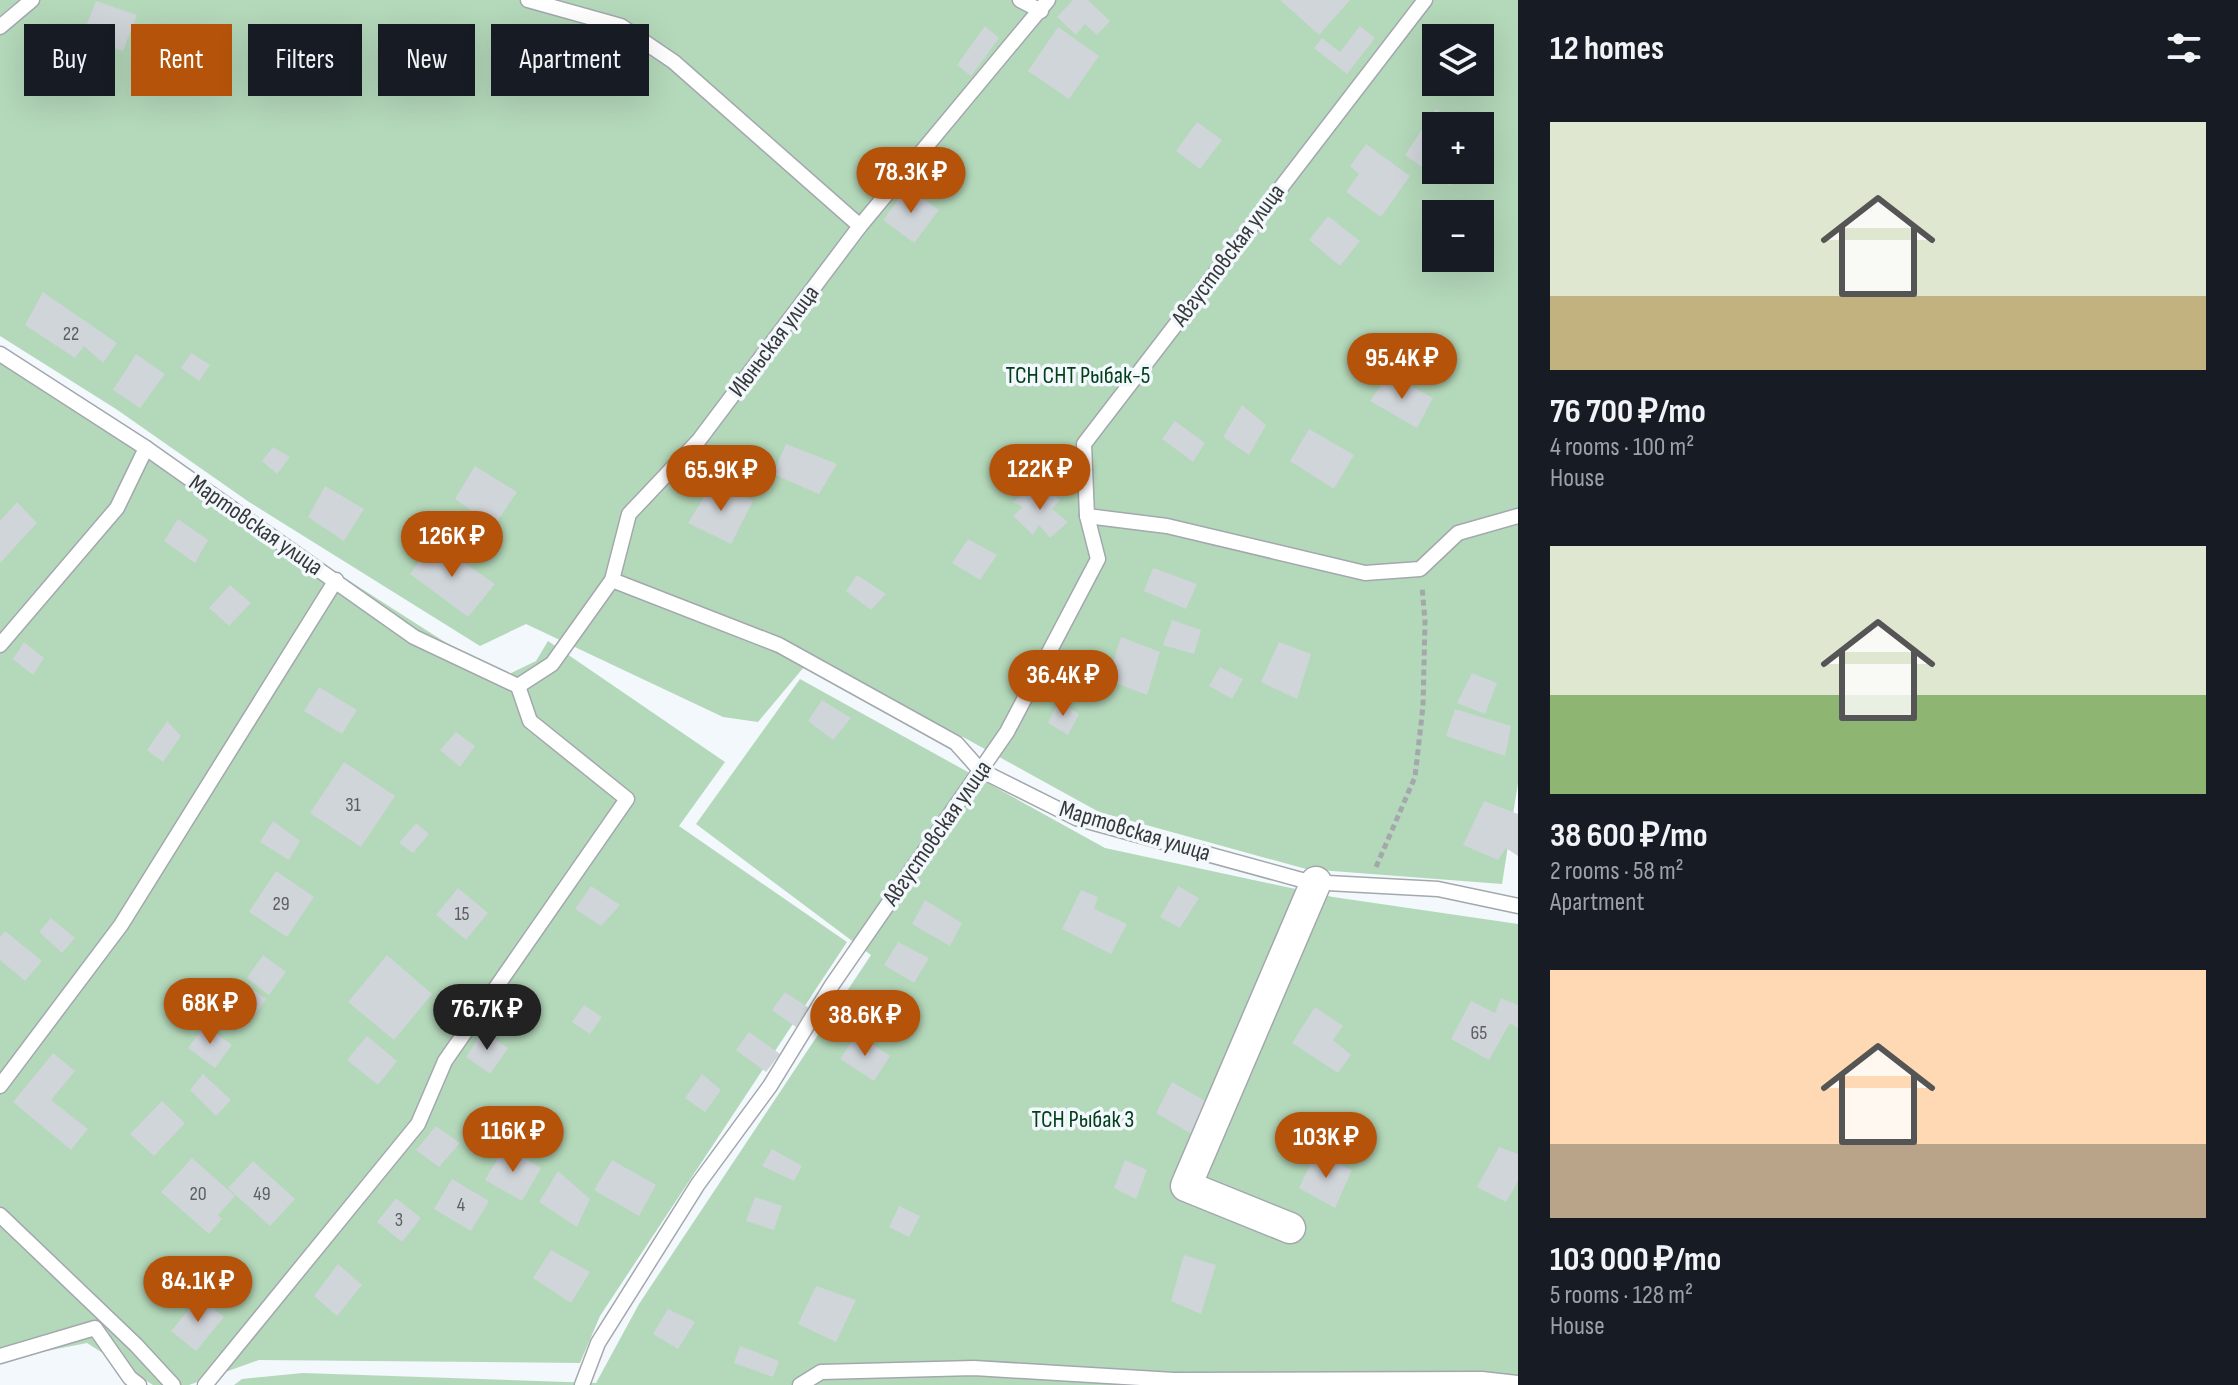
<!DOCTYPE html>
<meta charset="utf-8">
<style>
body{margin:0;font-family:"Sofia Sans Condensed",sans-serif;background:#242831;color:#f1f3f6;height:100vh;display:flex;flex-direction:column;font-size:30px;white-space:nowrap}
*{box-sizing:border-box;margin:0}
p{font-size:26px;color:#9ea1a6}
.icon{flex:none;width:44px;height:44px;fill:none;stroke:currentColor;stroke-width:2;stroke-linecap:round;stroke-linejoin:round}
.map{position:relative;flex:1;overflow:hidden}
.drawer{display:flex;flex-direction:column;background:#171b24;width:720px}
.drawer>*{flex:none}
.banner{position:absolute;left:24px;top:24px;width:760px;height:72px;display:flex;gap:16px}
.tools{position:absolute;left:1422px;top:24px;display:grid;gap:16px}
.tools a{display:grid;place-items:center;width:72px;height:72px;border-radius:0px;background:#171b24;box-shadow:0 8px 32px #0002;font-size:40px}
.price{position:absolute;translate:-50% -68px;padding:0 18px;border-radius:28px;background:#b45309;color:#fff;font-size:26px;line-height:52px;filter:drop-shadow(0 2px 4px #0008)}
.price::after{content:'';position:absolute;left:50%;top:48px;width:24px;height:18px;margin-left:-12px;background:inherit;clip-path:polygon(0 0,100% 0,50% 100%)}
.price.selected{background:#222;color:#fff}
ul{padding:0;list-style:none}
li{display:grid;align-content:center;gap:16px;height:424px;padding:0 32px}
li span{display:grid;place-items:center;height:248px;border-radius:0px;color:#555}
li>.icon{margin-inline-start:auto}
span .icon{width:144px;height:144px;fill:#fffc;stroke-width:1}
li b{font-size:34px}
h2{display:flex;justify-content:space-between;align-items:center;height:96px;padding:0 32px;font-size:34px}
.pill{padding:0 28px;border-radius:0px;background:#171b24;box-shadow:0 8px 32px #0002;font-size:28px;line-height:72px}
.pill.selected{background:#b45309;color:#fff}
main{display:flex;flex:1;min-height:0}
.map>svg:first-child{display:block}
.green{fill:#b4d8ba;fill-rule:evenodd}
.building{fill:#d0d5da}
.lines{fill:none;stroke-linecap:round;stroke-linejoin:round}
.service-casing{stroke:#a3a8ad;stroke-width:17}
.minor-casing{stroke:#a3a8ad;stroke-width:33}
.path{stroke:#a4a7ab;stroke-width:5;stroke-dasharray:6 4;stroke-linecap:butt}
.service{stroke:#fff;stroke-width:14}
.minor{stroke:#fff;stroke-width:30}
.labels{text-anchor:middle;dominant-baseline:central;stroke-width:7;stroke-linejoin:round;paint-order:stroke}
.number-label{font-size:20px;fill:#5c5f62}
.street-label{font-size:24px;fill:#36383a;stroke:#f3f8fd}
.park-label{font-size:24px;fill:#01401a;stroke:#f3f8fd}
</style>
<main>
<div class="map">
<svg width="1518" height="1385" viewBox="0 0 1518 1385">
<rect width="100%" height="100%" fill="#f3f8fd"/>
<!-- green -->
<g class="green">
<path d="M0,0H1518V783L1502,884L1306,869L1099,812L963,737L809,661L758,722L723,717L526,624L480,646L249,502L116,409L0,336ZM1436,38H1480V82H1436ZM1436,126H1480V170H1436ZM1436,214H1480V258H1436Z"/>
<polygon points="0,357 501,678 536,661 548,641 725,762 679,826 847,942 600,1316 580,1363 259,1360 189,1385 153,1385 87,1343 0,1360"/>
<polygon points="800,679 1105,848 1333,897 1518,924 1518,1385 234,1385 242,1379 303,1373 596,1383 639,1304 871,955 696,824"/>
</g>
<!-- building -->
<g class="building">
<polygon points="1073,0 1088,0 1110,21 1097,35 1085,24 1076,35 1057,17"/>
<polygon points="1280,0 1350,0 1319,35"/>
<polygon points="96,1 137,15 123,51 82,36"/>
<polygon points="985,26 999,38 971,76 957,65"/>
<polygon points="1360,26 1375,38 1347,74 1314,48 1322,38 1340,52"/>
<polygon points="1058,27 1099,56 1069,99 1028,71"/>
<polygon points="1436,109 1461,126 1436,126 1436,170 1461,170 1450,186 1405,155"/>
<polygon points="1197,122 1222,140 1200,169 1176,151"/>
<polygon points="1366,144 1410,176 1381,217 1346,192 1359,174 1350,166"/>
<polygon points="907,187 939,210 914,243 883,220"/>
<polygon points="1328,216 1360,241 1340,266 1309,240"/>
<polygon points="43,292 117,343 103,363 84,346 75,358 25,325"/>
<polygon points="191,353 210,365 199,381 181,368"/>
<polygon points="136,354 165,374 140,408 113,390"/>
<polygon points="1389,374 1433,398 1417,428 1370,401"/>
<polygon points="1242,405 1266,425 1249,455 1223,437"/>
<polygon points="1175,421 1205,443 1193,462 1162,439"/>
<polygon points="1309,429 1354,455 1334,489 1290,461"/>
<polygon points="786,444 837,464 819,494 773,474"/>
<polygon points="273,447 290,457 277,474 262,461"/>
<polygon points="475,466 517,492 494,526 455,499"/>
<polygon points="714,481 753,501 731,544 688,523"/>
<polygon points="1041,485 1060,500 1052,509 1068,522 1050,538 1039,525 1033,535 1013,516 1023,507 1013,502 1025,492 1033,495"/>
<polygon points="325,486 364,509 344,541 308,517"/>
<polygon points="17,502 37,523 0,563 0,521"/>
<polygon points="178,519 208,540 195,563 164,541"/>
<polygon points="968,539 997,555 980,580 952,563"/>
<polygon points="434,542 495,584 468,617 410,574"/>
<polygon points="1153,568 1197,584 1186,609 1144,591"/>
<polygon points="857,575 886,594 871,610 846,591"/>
<polygon points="230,585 251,603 229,626 209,608"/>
<polygon points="1172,620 1201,630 1194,654 1163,645"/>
<polygon points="1121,637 1160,652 1147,695 1108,680"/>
<polygon points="24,642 44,658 33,675 13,659"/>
<polygon points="1279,642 1311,654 1297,699 1261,682"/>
<polygon points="1220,667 1243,679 1232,699 1209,686"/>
<polygon points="1472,673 1497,683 1485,714 1457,703"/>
<polygon points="319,687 357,710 342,734 304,711"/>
<polygon points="822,700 851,718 833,740 808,721"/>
<polygon points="1059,701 1079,714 1068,735 1048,723"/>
<polygon points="1455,709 1511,726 1505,756 1446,736"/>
<polygon points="167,721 181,736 163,762 147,750"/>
<polygon points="456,732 475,746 460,767 440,750"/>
<polygon points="344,762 395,796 361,847 310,813"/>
<polygon points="1484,801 1518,814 1518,856 1506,848 1498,860 1463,845"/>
<polygon points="273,821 300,841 289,860 260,842"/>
<polygon points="416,823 429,834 413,853 399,843"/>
<polygon points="276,871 314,897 287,937 249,912"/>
<polygon points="591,886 620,905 601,926 575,909"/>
<polygon points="1178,886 1199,898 1180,928 1160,917"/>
<polygon points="458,888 488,913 466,940 436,915"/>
<polygon points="1081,890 1098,897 1094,909 1127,924 1111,954 1062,929"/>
<polygon points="925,900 962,923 950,946 912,924"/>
<polygon points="51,918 75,938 62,953 39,932"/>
<polygon points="5,931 42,961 25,981 0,960 0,937"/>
<polygon points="898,942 929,958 914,983 884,965"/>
<polygon points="263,955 286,972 269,995 247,978"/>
<polygon points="387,955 432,994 394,1040 348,1002"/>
<polygon points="243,982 266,999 245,1028 222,1011"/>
<polygon points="517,986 541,1001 526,1028 501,1012"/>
<polygon points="785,992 809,1008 796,1027 772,1010"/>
<polygon points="1501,998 1518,1005 1518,1028 1510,1023 1489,1060 1451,1039 1471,1001 1495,1013"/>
<polygon points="584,1005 602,1017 590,1034 572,1022"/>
<polygon points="1315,1007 1343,1026 1333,1040 1351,1055 1338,1073 1292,1043"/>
<polygon points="205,1025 232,1045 215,1068 188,1048"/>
<polygon points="483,1031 508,1048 490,1074 466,1057"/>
<polygon points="749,1032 780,1054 766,1072 736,1050"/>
<polygon points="857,1034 890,1056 874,1081 840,1059"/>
<polygon points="367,1036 397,1061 378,1085 347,1060"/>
<polygon points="53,1053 75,1071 51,1100 88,1129 71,1150 13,1102"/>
<polygon points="203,1074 231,1100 216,1116 190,1090"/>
<polygon points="702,1074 721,1090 705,1112 685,1098"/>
<polygon points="1172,1082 1214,1106 1195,1136 1156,1113"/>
<polygon points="162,1101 185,1123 154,1156 130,1134"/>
<polygon points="436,1126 460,1143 439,1167 416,1150"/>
<polygon points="505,1146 541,1168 522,1201 485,1180"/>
<polygon points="1499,1147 1518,1154 1518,1181 1506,1202 1477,1187"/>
<polygon points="772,1149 802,1166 794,1181 762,1166"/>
<polygon points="1316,1153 1352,1170 1335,1208 1299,1188"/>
<polygon points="192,1158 235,1196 218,1215 222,1219 209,1234 161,1192"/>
<polygon points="612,1160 656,1185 639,1216 594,1190"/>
<polygon points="1125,1160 1147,1170 1136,1199 1114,1188"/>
<polygon points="253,1161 295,1199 270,1226 228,1188"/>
<polygon points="558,1171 590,1199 577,1227 539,1202"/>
<polygon points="452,1179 489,1201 471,1231 434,1209"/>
<polygon points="755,1197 782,1206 774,1230 746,1221"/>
<polygon points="396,1198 421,1218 402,1242 377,1222"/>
<polygon points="899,1206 920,1216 909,1237 889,1227"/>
<polygon points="551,1250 590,1272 571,1303 533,1278"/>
<polygon points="1184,1255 1216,1265 1201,1314 1171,1301"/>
<polygon points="338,1264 362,1285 337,1316 314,1296"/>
<polygon points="816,1286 856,1300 836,1342 798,1324"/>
<polygon points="199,1297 224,1317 196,1351 171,1331"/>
<polygon points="668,1309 695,1322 678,1349 653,1334"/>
<polygon points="740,1346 779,1361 773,1377 734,1363"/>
</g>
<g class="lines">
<!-- service casing -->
<g class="service-casing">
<g id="service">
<polyline points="528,0 621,26 674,62 860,226"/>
<polyline points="1020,0 1041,11"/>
<polyline points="0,27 32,0"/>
<polyline points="0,354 146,448 414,637 518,686"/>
<polyline points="1087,516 1167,526 1365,573 1420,569 1458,533 1518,516"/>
<polyline points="612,580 779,645 956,743 980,770 1076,818 1309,882 1438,889 1518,906"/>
<polyline points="0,645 117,508 146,448"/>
<polyline points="518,686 552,664 612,580 629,514 699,440 860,226 1048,0"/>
<polyline points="0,1086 121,925 336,580"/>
<polyline points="0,1215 136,1345 173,1385"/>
<polyline points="0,1356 95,1328 130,1378 139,1385"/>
<polyline points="205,1385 418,1124 445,1061 627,799 530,721 518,686"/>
<polyline points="582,1385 598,1343 698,1184 770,1086 832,985 1007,732 1098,559 1087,516 1084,444 1425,0"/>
<polyline points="800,1385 821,1372 974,1368 1174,1380 1482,1379 1518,1383"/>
</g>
</g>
<!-- minor casing -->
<g class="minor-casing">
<polyline id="minor" points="1290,1228 1186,1186 1316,882"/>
</g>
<!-- path -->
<polyline class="path" points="1376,867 1415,777 1423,706 1425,621 1422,586"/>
<!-- service -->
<use href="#service" class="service"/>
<!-- minor -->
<use href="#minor" class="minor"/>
</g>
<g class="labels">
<!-- number labels -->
<g class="number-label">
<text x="71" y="334">22</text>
<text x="353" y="805">31</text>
<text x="281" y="904">29</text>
<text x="462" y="914">15</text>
<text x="1479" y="1033">65</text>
<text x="198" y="1194">20</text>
<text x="262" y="1194">49</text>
<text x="461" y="1205">4</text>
<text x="399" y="1220">3</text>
</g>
<!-- street labels -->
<g class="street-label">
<text transform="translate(1228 255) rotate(-53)">Августовская улица</text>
<text transform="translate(774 341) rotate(-53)">Июньская улица</text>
<text transform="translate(256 525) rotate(35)">Мартовская улица</text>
<text transform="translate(1135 831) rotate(17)">Мартовская улица</text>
<text transform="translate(937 833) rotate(-55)">Августовская улица</text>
</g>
<!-- park labels -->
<g class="park-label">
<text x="1078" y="375">ТСН СНТ Рыбак-5</text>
<text x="1083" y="1119">ТСН Рыбак 3</text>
</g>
</g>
</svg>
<div class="tools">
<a><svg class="icon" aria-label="layers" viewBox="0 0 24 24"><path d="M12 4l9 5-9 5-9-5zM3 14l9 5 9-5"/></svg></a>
<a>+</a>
<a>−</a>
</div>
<b class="price" style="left:911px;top:215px">78.3K ₽</b>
<b class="price" style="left:1402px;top:401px">95.4K ₽</b>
<b class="price" style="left:1040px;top:512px">122K ₽</b>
<b class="price" style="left:721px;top:513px">65.9K ₽</b>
<b class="price" style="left:452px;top:579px">126K ₽</b>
<b class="price" style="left:1063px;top:718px">36.4K ₽</b>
<b class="price" style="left:210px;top:1046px">68K ₽</b>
<b class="price selected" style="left:487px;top:1052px">76.7K ₽</b>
<b class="price" style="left:865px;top:1058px">38.6K ₽</b>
<b class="price" style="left:513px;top:1174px">116K ₽</b>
<b class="price" style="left:1326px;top:1180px">103K ₽</b>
<b class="price" style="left:198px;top:1324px">84.1K ₽</b>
<div class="banner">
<a class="pill">Buy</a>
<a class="pill selected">Rent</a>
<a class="pill">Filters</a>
<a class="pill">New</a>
<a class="pill">Apartment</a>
</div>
</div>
<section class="drawer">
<h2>12 homes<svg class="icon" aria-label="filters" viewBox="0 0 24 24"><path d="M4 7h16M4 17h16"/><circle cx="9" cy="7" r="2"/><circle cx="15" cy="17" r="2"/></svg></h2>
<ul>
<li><span style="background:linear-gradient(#dfe7d0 70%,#c2b280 0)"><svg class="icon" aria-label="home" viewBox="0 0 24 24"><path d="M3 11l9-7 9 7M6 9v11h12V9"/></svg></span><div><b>76 700 ₽/mo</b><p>4 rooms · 100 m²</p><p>House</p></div></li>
<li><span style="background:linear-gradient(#dfe7d0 60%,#8fb573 0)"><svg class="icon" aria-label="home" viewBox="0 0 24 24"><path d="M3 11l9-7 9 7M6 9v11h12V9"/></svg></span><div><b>38 600 ₽/mo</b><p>2 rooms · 58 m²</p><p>Apartment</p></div></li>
<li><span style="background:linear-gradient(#ffd9b3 70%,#b9a48a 0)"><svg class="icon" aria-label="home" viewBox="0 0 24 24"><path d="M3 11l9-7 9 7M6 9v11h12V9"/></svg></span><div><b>103 000 ₽/mo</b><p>5 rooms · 128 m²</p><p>House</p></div></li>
</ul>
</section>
</main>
